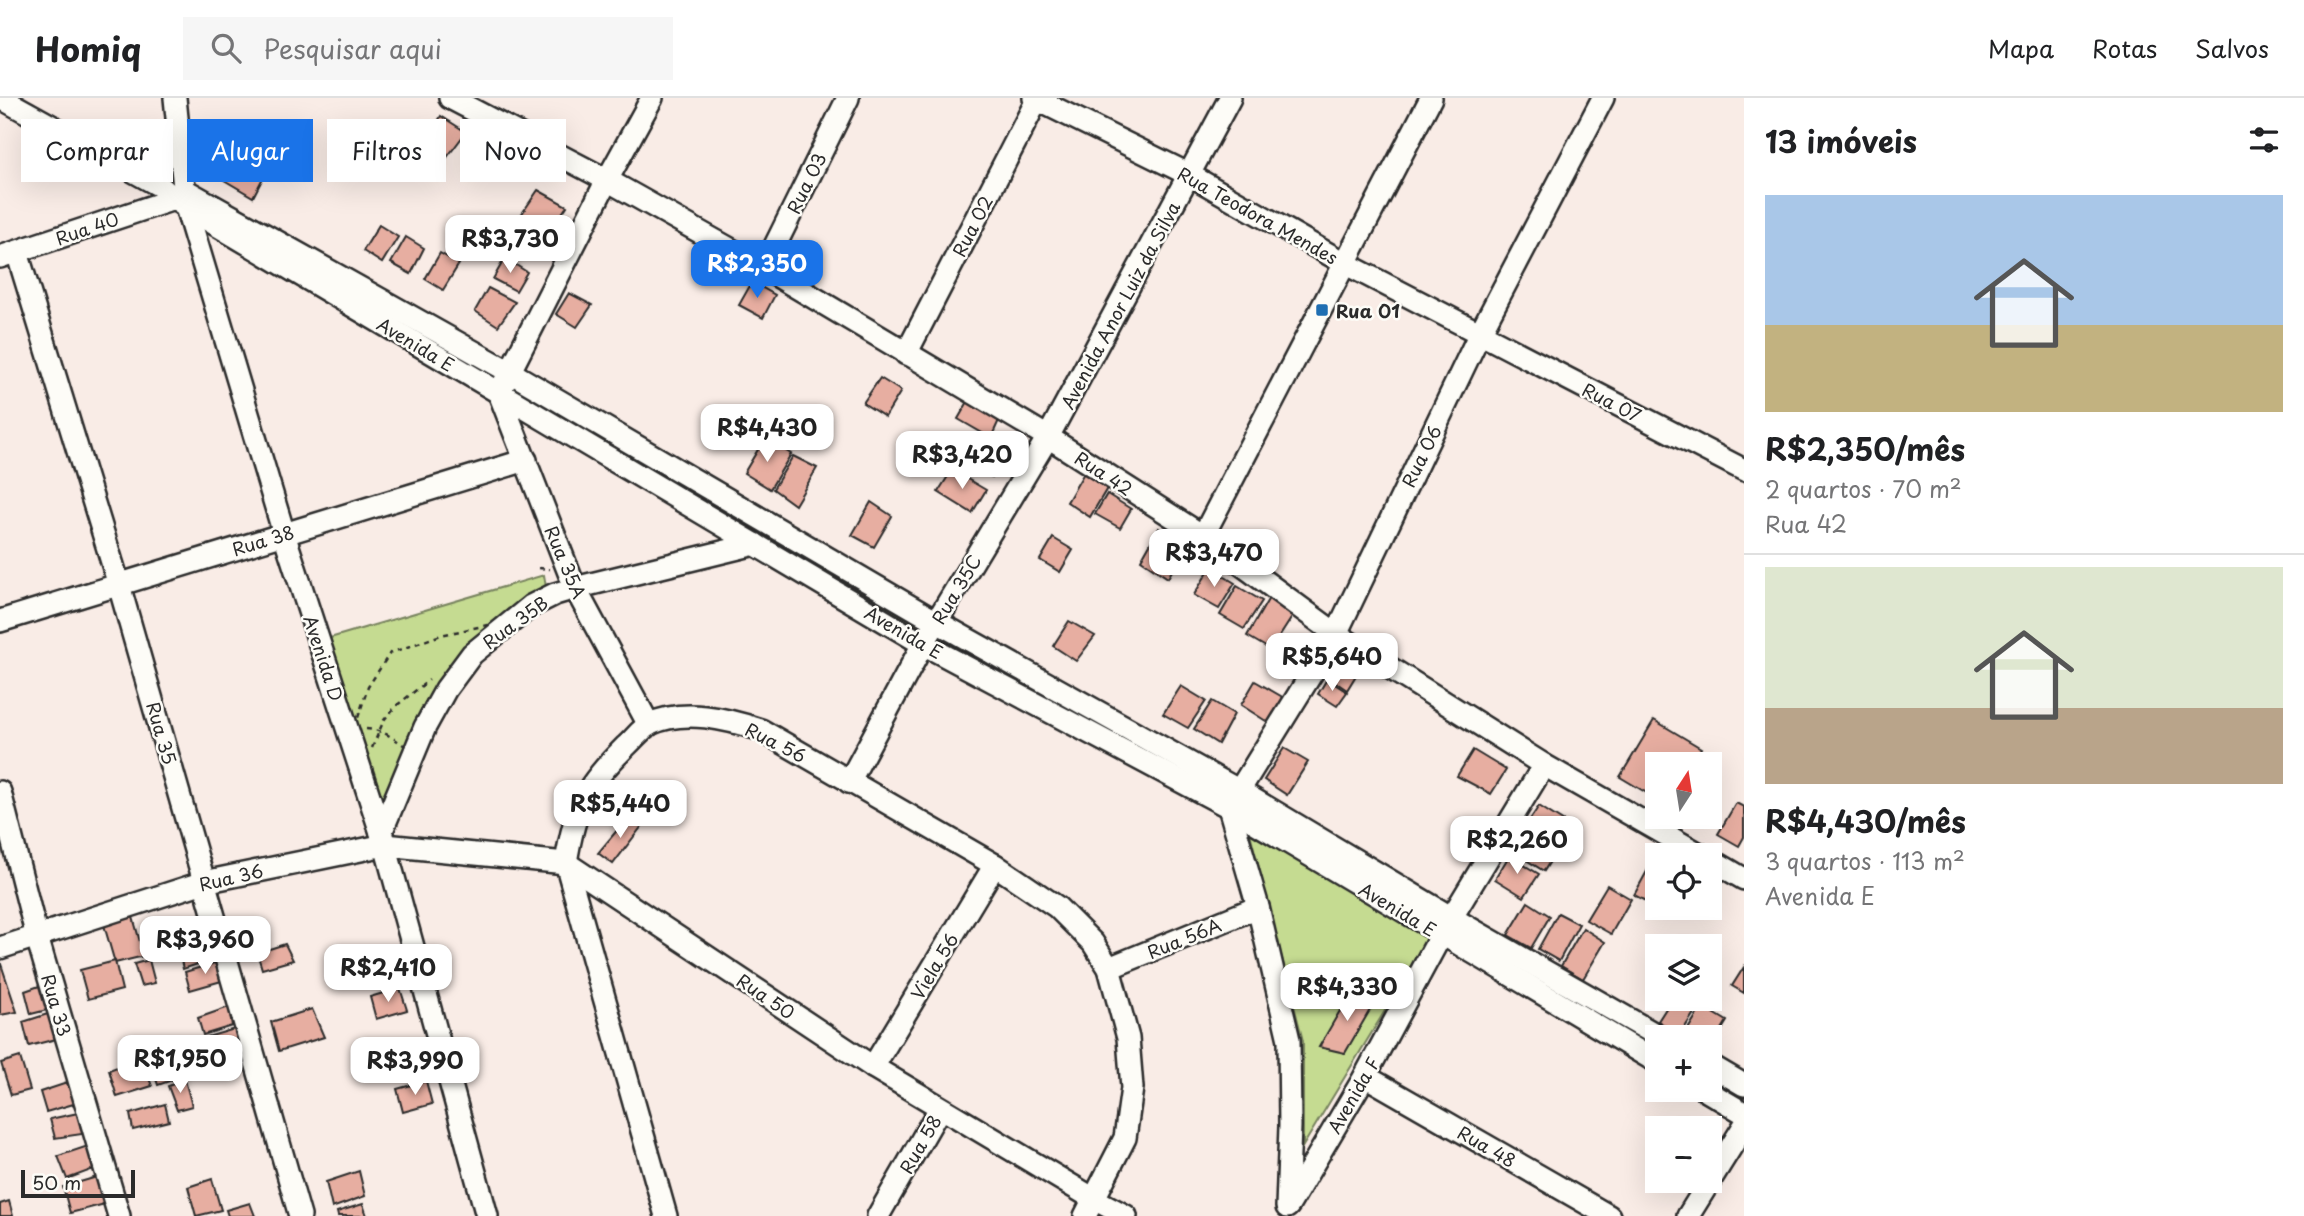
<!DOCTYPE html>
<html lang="pt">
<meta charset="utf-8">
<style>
body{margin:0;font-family:"Playpen Sans",sans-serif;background:#f6f6f6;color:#202124;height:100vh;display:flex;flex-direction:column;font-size:26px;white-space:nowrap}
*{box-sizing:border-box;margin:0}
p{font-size:23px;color:#757577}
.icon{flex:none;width:38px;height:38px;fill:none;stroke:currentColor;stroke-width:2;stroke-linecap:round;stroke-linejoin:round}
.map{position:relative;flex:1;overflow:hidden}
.details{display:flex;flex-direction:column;background:#fff;width:560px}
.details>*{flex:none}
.top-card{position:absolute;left:21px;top:21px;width:665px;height:63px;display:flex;gap:14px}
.needle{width:46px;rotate:12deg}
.controls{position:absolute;left:1645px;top:654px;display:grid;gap:14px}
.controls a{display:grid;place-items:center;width:77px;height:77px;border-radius:0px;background:#fff;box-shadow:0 7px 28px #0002;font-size:35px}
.scale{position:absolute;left:21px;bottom:18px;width:114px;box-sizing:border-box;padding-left:7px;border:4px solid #2b2b2b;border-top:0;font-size:19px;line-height:24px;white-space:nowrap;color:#2b2b2b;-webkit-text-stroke:5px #fdfcf7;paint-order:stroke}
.price{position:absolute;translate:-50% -60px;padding:0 16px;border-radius:14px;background:#fff;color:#222;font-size:23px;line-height:46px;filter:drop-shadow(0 2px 4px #0008)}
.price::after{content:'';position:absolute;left:50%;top:42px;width:21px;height:16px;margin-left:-10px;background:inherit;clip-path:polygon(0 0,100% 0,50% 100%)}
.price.selected{background:#1a73e8;color:#fff}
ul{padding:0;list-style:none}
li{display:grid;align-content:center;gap:14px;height:371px;padding:0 21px}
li+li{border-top:2px solid #e0e0e0}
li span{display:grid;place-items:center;height:217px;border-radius:0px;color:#555}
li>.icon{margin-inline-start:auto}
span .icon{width:126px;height:126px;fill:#fffc;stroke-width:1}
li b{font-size:30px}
h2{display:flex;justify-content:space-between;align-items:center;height:84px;padding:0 21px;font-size:30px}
.tag{padding:0 24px;border-radius:0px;background:#fff;box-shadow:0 7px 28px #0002;font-size:24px;line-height:63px}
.tag.selected{background:#1a73e8;color:#fff}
header{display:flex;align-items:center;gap:42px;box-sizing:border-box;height:98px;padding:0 35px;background:#fff;border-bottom:2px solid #e0e0e0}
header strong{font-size:33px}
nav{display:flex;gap:38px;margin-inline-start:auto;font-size:24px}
.search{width:490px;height:63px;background:#f6f6f6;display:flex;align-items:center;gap:18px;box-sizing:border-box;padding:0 24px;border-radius:0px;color:#757577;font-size:26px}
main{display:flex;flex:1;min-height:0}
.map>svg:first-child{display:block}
.green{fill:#c5db91;stroke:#78835e;stroke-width:2}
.building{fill:#e7aea1;stroke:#2b2b2b;stroke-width:2}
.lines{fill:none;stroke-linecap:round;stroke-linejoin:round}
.minor-casing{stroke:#2b2b2b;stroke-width:26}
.path{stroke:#2b2b2b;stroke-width:2.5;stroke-dasharray:5 5;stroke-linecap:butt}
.minor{stroke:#fdfcf7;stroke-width:21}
.poi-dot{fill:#1f6fb2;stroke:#fdfcf7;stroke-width:2.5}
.labels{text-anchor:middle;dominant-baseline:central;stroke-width:5;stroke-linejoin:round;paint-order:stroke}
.street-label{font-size:18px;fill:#2b2b2b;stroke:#fdfcf7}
.poi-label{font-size:18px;font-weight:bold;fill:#2b2b2b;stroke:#fdfcf7;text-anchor:start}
</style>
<header>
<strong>Homiq</strong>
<div class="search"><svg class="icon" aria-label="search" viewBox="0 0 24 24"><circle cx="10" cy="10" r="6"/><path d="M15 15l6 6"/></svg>Pesquisar aqui</div>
<nav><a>Mapa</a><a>Rotas</a><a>Salvos</a></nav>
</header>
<main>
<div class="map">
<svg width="1744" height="1118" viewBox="0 0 1744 1118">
<rect width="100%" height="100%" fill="#f9ece6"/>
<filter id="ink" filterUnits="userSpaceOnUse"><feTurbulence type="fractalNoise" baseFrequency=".0143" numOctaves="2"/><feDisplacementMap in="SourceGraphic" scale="14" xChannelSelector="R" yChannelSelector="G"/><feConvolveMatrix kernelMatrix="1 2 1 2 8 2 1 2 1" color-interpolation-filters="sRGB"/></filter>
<g filter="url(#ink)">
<!-- green -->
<g class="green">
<polygon points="521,294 530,297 918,524 916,531 520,298"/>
<polygon points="544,477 546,489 468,549 389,709 375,707 330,540"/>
<polygon points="944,540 1183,673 942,546"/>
<polygon points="1250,735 1429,840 1303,1048 1303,943"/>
</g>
<!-- building -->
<g class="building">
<polygon points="441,18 466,34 442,66 421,54"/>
<polygon points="248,41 275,57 253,99 224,82"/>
<polygon points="538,92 567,108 548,136 519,120"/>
<polygon points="379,127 398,139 382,165 363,153"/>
<polygon points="406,139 424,150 411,176 391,165"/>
<polygon points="440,155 459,166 443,192 425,181"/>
<polygon points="505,160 527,174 516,193 493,181"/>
<polygon points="752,184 775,197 763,220 739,207"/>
<polygon points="488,190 515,204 498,228 475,213"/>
<polygon points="569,195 592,207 577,229 556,216"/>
<polygon points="880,280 901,293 885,319 863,305"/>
<polygon points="970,300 1001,318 991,340 958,321"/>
<polygon points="765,340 791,356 770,391 744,375"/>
<polygon points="963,342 999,359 992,379 954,363"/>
<polygon points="793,358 817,370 795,407 773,391"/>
<polygon points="952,372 986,392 972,415 938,394"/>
<polygon points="1085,373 1109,387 1090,419 1067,404"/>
<polygon points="1107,396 1131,411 1120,430 1095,416"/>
<polygon points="871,404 892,418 874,449 852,437"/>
<polygon points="1159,430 1186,447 1168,480 1141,462"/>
<polygon points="1053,440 1073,452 1060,474 1040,462"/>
<polygon points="1210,470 1235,485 1219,511 1194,497"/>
<polygon points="1237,488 1262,503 1244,531 1220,517"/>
<polygon points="1269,500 1294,516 1271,552 1247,538"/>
<polygon points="1069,523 1095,538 1076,563 1053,548"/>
<polygon points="1339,562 1358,574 1347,592 1328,579"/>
<polygon points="1327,581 1347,594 1337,608 1318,596"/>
<polygon points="1255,583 1286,601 1269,625 1241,607"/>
<polygon points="1181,588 1206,603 1188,630 1163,616"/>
<polygon points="1212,603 1234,616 1218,646 1194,631"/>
<polygon points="1654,622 1701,650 1691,667 1657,667 1657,701 1620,679"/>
<polygon points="1284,650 1308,664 1287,697 1264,682"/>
<polygon points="1473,652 1506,672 1491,696 1457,678"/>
<polygon points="1736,705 1744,709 1744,739 1739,748 1718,736"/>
<polygon points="1539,708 1569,727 1555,749 1525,729"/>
<polygon points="629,718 642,728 613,766 598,755"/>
<polygon points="1529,734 1557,752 1544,773 1515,755"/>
<polygon points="1509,758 1539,776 1524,799 1495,781"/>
<polygon points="1651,766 1657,770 1657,809 1634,797"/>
<polygon points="1607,787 1631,801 1611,836 1586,822"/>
<polygon points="1528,804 1550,818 1531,850 1508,837"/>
<polygon points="1558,815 1579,826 1559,863 1538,851"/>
<polygon points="133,819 144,858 115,865 104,827"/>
<polygon points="1583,830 1605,844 1583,881 1561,868"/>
<polygon points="210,836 216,860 183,871 177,845"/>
<polygon points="285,846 293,862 262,871 257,855"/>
<polygon points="149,862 155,885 141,888 134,866"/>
<polygon points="0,863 17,914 0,917"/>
<polygon points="115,863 122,892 88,901 80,872"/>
<polygon points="218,864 225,882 190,892 185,874"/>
<polygon points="1744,869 1744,895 1732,888"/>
<polygon points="42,887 51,911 31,916 25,893"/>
<polygon points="400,890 407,912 376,921 370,899"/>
<polygon points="1352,892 1374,905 1345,955 1319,949"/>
<polygon points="1672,901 1703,901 1680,937 1658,923"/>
<polygon points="1702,908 1727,923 1710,951 1710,940 1684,938"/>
<polygon points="229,909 232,928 203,937 198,920"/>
<polygon points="312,911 324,939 279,953 271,924"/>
<polygon points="57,913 64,939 29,948 23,924"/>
<polygon points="238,930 244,958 213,967 204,940"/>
<polygon points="173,949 184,978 158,987 148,957"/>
<polygon points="20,959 30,992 11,997 1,965"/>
<polygon points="141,960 152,988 117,999 109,972"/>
<polygon points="185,982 192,1008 177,1012 168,988"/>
<polygon points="426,983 432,1006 403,1014 397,991"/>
<polygon points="70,984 77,1005 46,1014 40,994"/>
<polygon points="165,1006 169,1023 133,1032 130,1016"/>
<polygon points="78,1015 82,1036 55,1040 50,1021"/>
<polygon points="94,1046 102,1068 67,1081 58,1058"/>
<polygon points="359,1073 365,1098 332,1110 326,1084"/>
<polygon points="97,1079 105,1106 70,1115 63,1089"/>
<polygon points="212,1081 221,1112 196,1118 188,1089"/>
<polygon points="9,1103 13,1118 0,1118 0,1106"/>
<polygon points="250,1105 255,1118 228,1118 226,1112"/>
<polygon points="363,1106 367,1118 338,1118 337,1114"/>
</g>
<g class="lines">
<!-- minor casing -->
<g class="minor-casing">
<g id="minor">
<polyline points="1,0 160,88 174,101 186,109 923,546 1229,709 1657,964"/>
<polyline points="175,0 186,109 284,436 385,747 487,1118"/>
<polyline points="450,0 607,82 764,170 1048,339 1203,438 1336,536 1544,667 1703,758"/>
<polyline points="1034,0 1190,77 1346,166 1744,372"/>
<polyline points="185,92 510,274 937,524 1238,692 1452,820 1662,940"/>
<polyline points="17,154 119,487 300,1118"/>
<polyline points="0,159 174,101"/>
<polyline points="764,170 848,0"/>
<polyline points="906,256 1038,0"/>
<polyline points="1203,438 1431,0"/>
<polyline points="0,523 526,362"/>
<polyline points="649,627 575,490 499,295 607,82 652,0"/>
<polyline points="849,684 923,546 1048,339 1230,0"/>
<polyline points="0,694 37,839 119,1118"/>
<polyline points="381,735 425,629 446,591 472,556 531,508 555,496 575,490 755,446"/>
<polyline points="1710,761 1744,781"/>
<polyline points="0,850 204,784 385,747 566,765 873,969 1094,1101 1126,1118"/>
<polyline points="1109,870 1258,809"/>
<polyline points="1710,967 1744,987"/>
<polyline points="873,969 995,767"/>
<polyline points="1365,978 1609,1118"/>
<polyline points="1705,992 1744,1015"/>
<polyline points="1289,1107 1365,978 1441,837 1544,667"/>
<polyline points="1287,1109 1290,1028 1289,942 1258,809 1229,709 1336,536 1480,235 1603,0"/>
<path d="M666,1118L566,765C575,707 585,689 626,648C633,642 642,630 650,626C684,610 727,621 761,632L995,767L1057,809L1093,845L1109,870L1128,940L1132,990L1125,1040L1085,1118"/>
<polyline points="878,1118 940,1010"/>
<polyline points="1688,1118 1744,1028"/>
</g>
</g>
<!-- path -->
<g class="path">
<polyline points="539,470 550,471"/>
<path d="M492,526C454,555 421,603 405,648C388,636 375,628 354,632L368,589L390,555L441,537Z"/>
<polyline points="372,650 384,622 396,608 429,582"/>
</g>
<!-- minor -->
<use href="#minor" class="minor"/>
</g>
</g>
<!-- markers -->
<rect class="poi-dot" x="1315" y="205" width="14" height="14" rx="3.5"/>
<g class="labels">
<!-- street labels -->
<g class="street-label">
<text transform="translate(806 85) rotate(-64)">Rua 03</text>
<text transform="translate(1258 117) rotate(29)">Rua Teodora Mendes</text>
<text transform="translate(972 128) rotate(-63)">Rua 02</text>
<text transform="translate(87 130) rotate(-19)">Rua 40</text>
<text transform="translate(1120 207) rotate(-62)">Avenida Anor Luiz da Silva</text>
<text transform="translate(416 246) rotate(31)">Avenida E</text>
<text transform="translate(1612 304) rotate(27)">Rua 07</text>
<text transform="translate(1421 358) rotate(-64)">Rua 06</text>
<text transform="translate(1104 375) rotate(33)">Rua 42</text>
<text transform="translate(263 442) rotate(-17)">Rua 38</text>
<text transform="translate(566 464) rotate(67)">Rua 35A</text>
<text transform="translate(956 491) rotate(-59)">Rua 35C</text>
<text transform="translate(515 524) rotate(-36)">Rua 35B</text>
<text transform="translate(904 534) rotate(30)">Avenida E</text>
<text transform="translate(324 560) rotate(72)">Avenida D</text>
<text transform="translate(162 635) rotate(74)">Rua 35</text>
<text transform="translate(776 644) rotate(27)">Rua 56</text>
<text transform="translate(231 779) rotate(-13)">Rua 36</text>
<text transform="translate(1398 811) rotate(31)">Avenida E</text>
<text transform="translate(1184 840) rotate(-22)">Rua 56A</text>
<text transform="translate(934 868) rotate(-59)">Viela 56</text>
<text transform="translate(766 898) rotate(34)">Rua 50</text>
<text transform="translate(57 907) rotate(74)">Rua 33</text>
<text transform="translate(1353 997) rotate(-60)">Avenida F</text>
<text transform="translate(920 1046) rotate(-60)">Rua 58</text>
<text transform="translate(1487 1048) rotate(30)">Rua 48</text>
</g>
<!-- poi labels -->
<g class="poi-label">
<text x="1336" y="212">Rua 01</text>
</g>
</g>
</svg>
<div class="controls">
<a><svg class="needle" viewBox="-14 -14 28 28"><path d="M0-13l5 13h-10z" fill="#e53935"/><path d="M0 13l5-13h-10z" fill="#757577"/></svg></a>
<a><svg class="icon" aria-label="locate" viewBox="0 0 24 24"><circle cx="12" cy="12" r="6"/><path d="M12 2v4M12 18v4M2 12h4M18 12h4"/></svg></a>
<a><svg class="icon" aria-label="layers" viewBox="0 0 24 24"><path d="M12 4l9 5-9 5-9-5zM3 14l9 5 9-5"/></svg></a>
<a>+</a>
<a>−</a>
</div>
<div class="scale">50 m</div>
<b class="price" style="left:510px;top:177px">R$3,730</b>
<b class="price selected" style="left:757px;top:202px">R$2,350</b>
<b class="price" style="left:767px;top:366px">R$4,430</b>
<b class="price" style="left:962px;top:393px">R$3,420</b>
<b class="price" style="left:1214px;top:491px">R$3,470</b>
<b class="price" style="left:1332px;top:595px">R$5,640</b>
<b class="price" style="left:620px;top:742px">R$5,440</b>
<b class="price" style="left:1517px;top:778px">R$2,260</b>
<b class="price" style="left:205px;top:878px">R$3,960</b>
<b class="price" style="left:388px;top:906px">R$2,410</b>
<b class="price" style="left:1347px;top:925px">R$4,330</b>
<b class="price" style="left:180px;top:997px">R$1,950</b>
<b class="price" style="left:415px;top:999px">R$3,990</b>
<div class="top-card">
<a class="tag">Comprar</a>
<a class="tag selected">Alugar</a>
<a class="tag">Filtros</a>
<a class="tag">Novo</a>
</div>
</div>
<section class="details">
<h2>13 imóveis<svg class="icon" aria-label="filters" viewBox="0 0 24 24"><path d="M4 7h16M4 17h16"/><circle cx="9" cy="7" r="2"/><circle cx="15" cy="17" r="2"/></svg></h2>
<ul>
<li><span style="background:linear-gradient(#a9c7e8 60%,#c2b280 0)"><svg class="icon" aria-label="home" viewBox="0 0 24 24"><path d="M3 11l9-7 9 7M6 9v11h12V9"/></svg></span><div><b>R$2,350/mês</b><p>2 quartos · 70 m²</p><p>Rua 42</p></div></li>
<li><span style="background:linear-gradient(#dfe7d0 65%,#b9a48a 0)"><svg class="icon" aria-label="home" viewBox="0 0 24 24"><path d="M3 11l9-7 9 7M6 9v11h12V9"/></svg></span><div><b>R$4,430/mês</b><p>3 quartos · 113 m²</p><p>Avenida E</p></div></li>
</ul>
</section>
</main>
